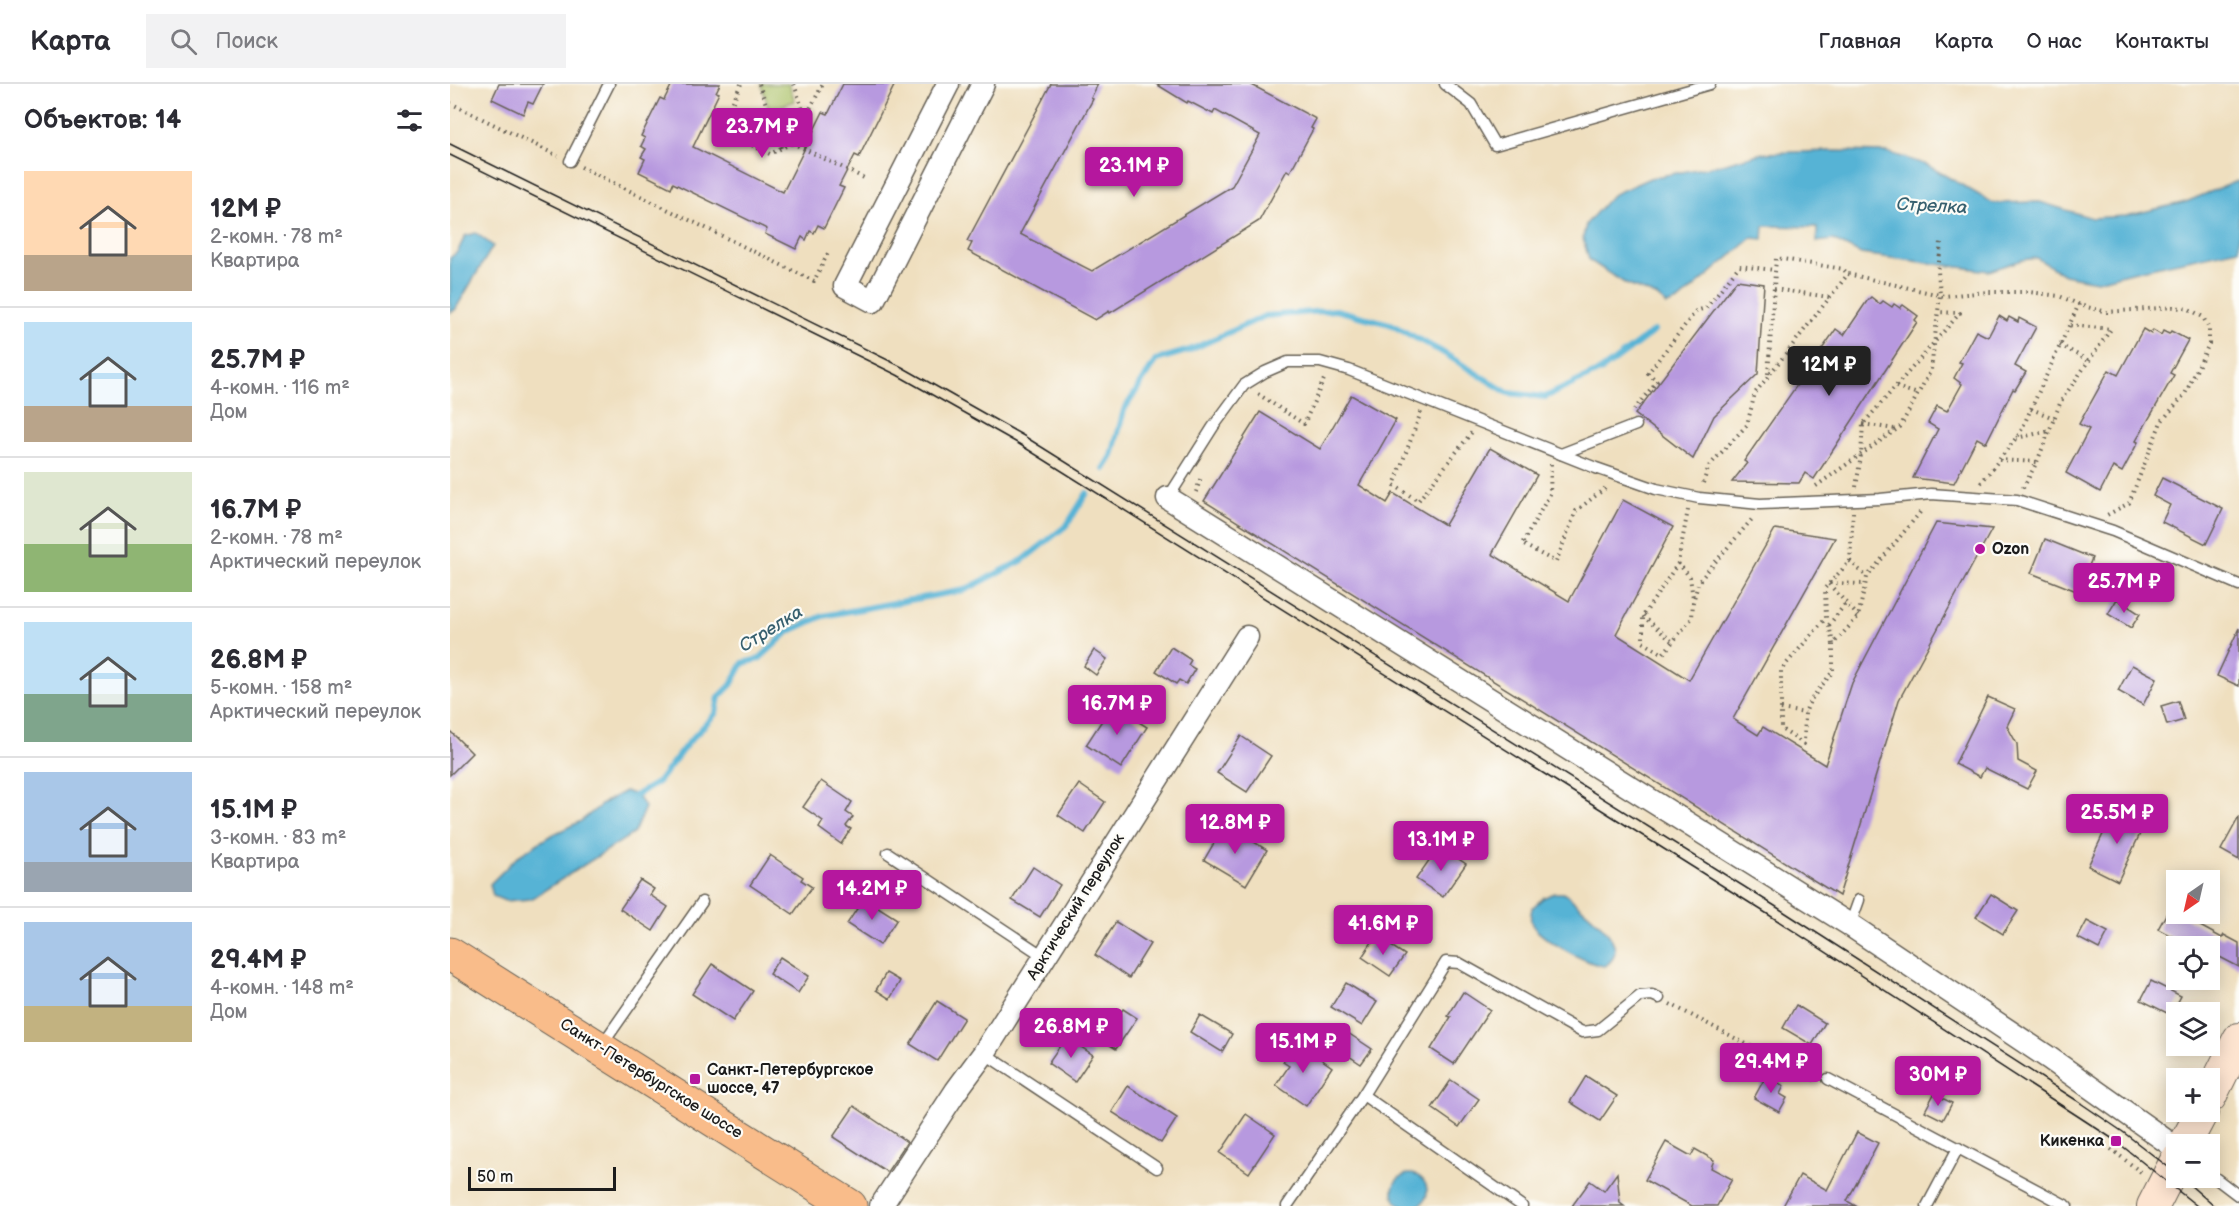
<!DOCTYPE html>
<html lang="ru">
<meta charset="utf-8">
<style>
body{margin:0;font-family:"Balsamiq Sans",sans-serif;background:#f2f2f3;color:#2b2b33;height:100vh;display:flex;flex-direction:column;font-size:22px;white-space:nowrap}
*{box-sizing:border-box;margin:0}
p{font-size:20px;color:#7c7c81}
.icon{flex:none;width:33px;height:33px;fill:none;stroke:currentColor;stroke-width:2;stroke-linecap:round;stroke-linejoin:round}
.map{position:relative;flex:1;overflow:hidden}
.sheet{display:flex;flex-direction:column;background:#fff;width:450px}
.sheet>*{flex:none}
.needle{width:39px;rotate:214deg}
.buttons{position:absolute;left:1716px;top:786px;display:grid;gap:12px}
.buttons a{display:grid;place-items:center;width:54px;height:54px;border-radius:0px;background:#fff;box-shadow:0 3px 15px #0003;font-size:30px}
.scale{position:absolute;left:18px;bottom:15px;width:148px;box-sizing:border-box;padding-left:6px;border:3px solid #1c1c1c;border-top:0;font-size:16px;line-height:21px;white-space:nowrap;color:#1c1c1c;-webkit-text-stroke:4px #fdfcf7;paint-order:stroke}
.price{position:absolute;translate:-50% -51px;padding:0 14px;border-radius:6px;background:#b5179e;color:#fff;font-size:20px;line-height:39px;filter:drop-shadow(0 2px 3px #0008)}
.price::after{content:'';position:absolute;left:50%;top:36px;width:18px;height:14px;margin-left:-9px;background:inherit;clip-path:polygon(0 0,100% 0,50% 100%)}
.price.selected{background:#222;color:#fff}
ul{padding:0;list-style:none}
li{display:flex;align-items:center;gap:18px;height:150px;padding:0 24px}
li+li{border-top:2px solid #e1e1e2}
li span{display:grid;place-items:center;flex:none;width:168px;height:120px;border-radius:0px;color:#555}
li>.icon{margin-inline-start:auto}
span .icon{width:72px;height:72px;fill:#fffc;stroke-width:1}
li b{font-size:26px}
h2{display:flex;justify-content:space-between;align-items:center;height:72px;padding:0 24px;font-size:26px}
header{display:flex;align-items:center;gap:36px;box-sizing:border-box;height:84px;padding:0 30px;background:#fff;border-bottom:2px solid #e1e1e2}
header strong{font-size:28px}
nav{display:flex;gap:33px;margin-inline-start:auto;font-size:21px}
.search{width:420px;height:54px;background:#f2f2f3;display:flex;align-items:center;gap:15px;box-sizing:border-box;padding:0 21px;border-radius:0px;color:#7c7c81;font-size:22px}
main{display:flex;flex:1;min-height:0}
.map>svg:first-child{display:block}
.green{fill:#a9c065;stroke:#626e40;stroke-width:1.5}
.water{fill:#57b3d5;stroke:#3a6878;stroke-width:1.5}
.lines{fill:none;stroke-linecap:round;stroke-linejoin:round}
.stream{stroke:#57b3d5;stroke-width:6}
.building{fill:#b799df}
.lane-casing{stroke:#666055;stroke-width:13}
.street-casing{stroke:#666055;stroke-width:25}
.secondary-casing{stroke:#666055;stroke-width:34}
.primary-casing{stroke:#666055;stroke-width:35}
.path{stroke:#666055;stroke-width:4;stroke-dasharray:1.5 4.5;stroke-linecap:butt}
.lane{stroke:#fff;stroke-width:10}
.street{stroke:#fff;stroke-width:22}
.secondary{stroke:#fde4d0;stroke-width:32}
.primary{stroke:#f9bc8a;stroke-width:33}
.tram{stroke:#1c1c1c;stroke-width:1.5}
.poi-dot{fill:#b5179e;stroke:#fdfcf7;stroke-width:2}
.labels{text-anchor:middle;dominant-baseline:central;stroke-width:4.5;stroke-linejoin:round;paint-order:stroke}
.poi-label{font-size:16px;font-weight:bold;fill:#1c1c1c;stroke:#fdfcf7;text-anchor:start}
.street-label{font-size:16px;fill:#1c1c1c;stroke:#fdfcf7}
.water-label{font-size:18px;font-style:italic;fill:#37606f;stroke:#fdfcf7}
</style>
<header>
<strong>Карта</strong>
<div class="search"><svg class="icon" aria-label="search" viewBox="0 0 24 24"><circle cx="10" cy="10" r="6"/><path d="M15 15l6 6"/></svg>Поиск</div>
<nav><a>Главная</a><a>Карта</a><a>О нас</a><a>Контакты</a></nav>
</header>
<main>
<section class="sheet">
<h2>Объектов: 14<svg class="icon" aria-label="filters" viewBox="0 0 24 24"><path d="M4 7h16M4 17h16"/><circle cx="9" cy="7" r="2"/><circle cx="15" cy="17" r="2"/></svg></h2>
<ul>
<li><span style="background:linear-gradient(#ffd9b3 70%,#b9a48a 0)"><svg class="icon" aria-label="home" viewBox="0 0 24 24"><path d="M3 11l9-7 9 7M6 9v11h12V9"/></svg></span><div><b>12M ₽</b><p>2-комн. · 78 m²</p><p>Квартира</p></div></li>
<li><span style="background:linear-gradient(#bfe0f5 70%,#b9a48a 0)"><svg class="icon" aria-label="home" viewBox="0 0 24 24"><path d="M3 11l9-7 9 7M6 9v11h12V9"/></svg></span><div><b>25.7M ₽</b><p>4-комн. · 116 m²</p><p>Дом</p></div></li>
<li><span style="background:linear-gradient(#dfe7d0 60%,#8fb573 0)"><svg class="icon" aria-label="home" viewBox="0 0 24 24"><path d="M3 11l9-7 9 7M6 9v11h12V9"/></svg></span><div><b>16.7M ₽</b><p>2-комн. · 78 m²</p><p>Арктический переулок</p></div></li>
<li><span style="background:linear-gradient(#bfe0f5 60%,#7fa58c 0)"><svg class="icon" aria-label="home" viewBox="0 0 24 24"><path d="M3 11l9-7 9 7M6 9v11h12V9"/></svg></span><div><b>26.8M ₽</b><p>5-комн. · 158 m²</p><p>Арктический переулок</p></div></li>
<li><span style="background:linear-gradient(#a9c7e8 75%,#9aa5b1 0)"><svg class="icon" aria-label="home" viewBox="0 0 24 24"><path d="M3 11l9-7 9 7M6 9v11h12V9"/></svg></span><div><b>15.1M ₽</b><p>3-комн. · 83 m²</p><p>Квартира</p></div></li>
<li><span style="background:linear-gradient(#a9c7e8 70%,#c2b280 0)"><svg class="icon" aria-label="home" viewBox="0 0 24 24"><path d="M3 11l9-7 9 7M6 9v11h12V9"/></svg></span><div><b>29.4M ₽</b><p>4-комн. · 148 m²</p><p>Дом</p></div></li>
</ul>
</section>
<div class="map">
<svg width="1789" height="1122" viewBox="0 0 1789 1122">
<rect width="100%" height="100%" fill="#fdfcf7"/>
<filter id="ink" filterUnits="userSpaceOnUse"><feTurbulence type="fractalNoise" baseFrequency=".0167" numOctaves="2"/><feDisplacementMap in="SourceGraphic" scale="12" xChannelSelector="R" yChannelSelector="G"/><feConvolveMatrix kernelMatrix="1 2 1 2 8 2 1 2 1" color-interpolation-filters="sRGB"/></filter>
<filter id="wash" filterUnits="userSpaceOnUse"><feTurbulence type="fractalNoise" baseFrequency=".008" numOctaves="4" result="noise"/><feDisplacementMap in="SourceGraphic" scale="24" xChannelSelector="R" yChannelSelector="G"/><feGaussianBlur stdDeviation="1.35" result="paint"/><feColorMatrix in="noise" values="0 0 0 0 0 0 0 0 0 0 0 0 0 0 0 0 0 1.4 0 .05"/><feComposite in="paint" operator="in"/></filter>
<g filter="url(#wash)">
<rect width="100%" height="100%" fill="#efdfbf"/>
<!-- green -->
<polygon class="green" points="311,0 339,0 345,17 319,26"/>
<!-- water -->
<g class="water">
<polygon points="1382,67 1437,68 1477,81 1543,119 1590,118 1642,134 1676,132 1736,118 1789,96 1789,165 1677,189 1647,197 1614,191 1587,174 1572,176 1539,187 1411,170 1383,156 1367,158 1367,143 1314,142 1313,155 1302,154 1228,217 1217,221 1206,212 1176,200 1139,176 1133,154 1136,140 1162,111 1200,94 1264,82 1313,69"/>
<polygon points="26,149 43,162 5,226 0,229 0,174 8,167 15,152"/>
<polygon points="175,707 186,711 195,723 184,749 81,815 55,817 43,812 40,800 68,772 98,753 131,737 155,718"/>
<path d="M1104,809H1113L1119,813C1132,826 1187,861 1155,882C1139,881 1093,856 1083,842C1079,836 1081,830 1082,824L1093,814Z"/>
<circle cx="960" cy="1107" r="17"/>
</g>
<g class="lines">
<!-- stream -->
<g class="stream">
<polyline points="654,385 662,372 674,326 706,276 740,266 815,232 886,226 940,240 992,268 1058,309 1095,313 1152,286 1204,247"/>
<polyline points="181,714 208,698 237,660 266,629 269,613 281,601 293,579 309,575 338,548 373,532 515,506 573,476 617,441 637,409"/>
</g>
</g>
<g id="blocks">
<!-- building -->
<g class="building">
<polygon points="49,0 93,0 83,20 78,18 73,30 42,15"/>
<polygon points="222,0 270,0 266,8 269,9 243,63 333,108 373,28 378,30 393,0 445,0 409,73 405,71 389,102 394,104 374,144 368,141 364,149 360,147 356,156 352,153 346,165 315,150 317,145 223,99 221,104 189,88 195,75 191,73 196,65 191,62 195,54 191,52 210,14 214,16"/>
<polygon points="601,0 648,0 641,14 643,15 570,150 642,187 782,102 810,51 765,26 763,30 738,17 737,19 706,0 800,0 866,35 861,44 863,45 840,88 837,86 809,137 660,229 659,227 645,236 518,167 522,159 517,157"/>
<polygon points="1287,196 1314,200 1308,290 1264,332 1243,375 1185,330"/>
<polygon points="1421,213 1430,220 1433,217 1442,223 1444,220 1450,224 1453,221 1468,232 1465,236 1467,238 1364,395 1355,389 1349,399 1282,398 1297,379 1294,377 1386,245 1394,251 1417,217"/>
<polygon points="1549,232 1557,237 1559,233 1568,238 1569,234 1586,243 1565,282 1576,288 1565,306 1563,305 1536,359 1527,354 1504,399 1463,394 1488,345 1478,339 1487,322 1497,327 1512,300 1504,294 1512,279 1509,278 1526,247 1538,253"/>
<polygon points="1693,245 1701,250 1703,246 1711,251 1713,247 1719,250 1721,247 1738,256 1720,289 1724,291 1686,357 1688,358 1672,388 1663,383 1650,408 1616,389 1639,345 1629,340 1659,286 1668,291"/>
<polygon points="901,311 946,336 909,401 937,419 943,409 995,441 1040,364 1087,391 1042,470 1119,517 1173,416 1223,443 1166,550 1239,596 1325,445 1385,454 1283,635 1308,651 1313,643 1375,681 1402,599 1486,439 1542,445 1449,616 1389,812 754,417 810,328 870,365"/>
<polygon points="1712,394 1773,425 1756,460 1712,438 1720,421 1703,412"/>
<polygon points="1595,455 1642,474 1629,508 1581,489"/>
<polygon points="1667,515 1690,530 1681,544 1658,530"/>
<polygon points="1789,544 1789,602 1767,592"/>
<polygon points="721,563 741,576 738,581 745,585 736,600 729,596 726,600 706,587"/>
<polygon points="644,566 657,575 646,591 634,582"/>
<polygon points="1682,581 1707,594 1693,621 1668,607"/>
<polygon points="1538,613 1565,625 1557,642 1567,660 1568,677 1587,687 1577,705 1535,684 1530,693 1505,680"/>
<polygon points="1728,617 1734,636 1717,641 1711,622"/>
<polygon points="662,621 697,643 671,684 636,661"/>
<polygon points="0,647 22,669 0,691"/>
<polygon points="791,652 821,672 797,708 767,689"/>
<polygon points="371,697 402,718 396,728 403,733 396,742 401,745 391,760 369,744 373,737 353,723"/>
<polygon points="629,700 655,718 635,749 608,731"/>
<polygon points="1665,725 1695,739 1668,797 1638,782"/>
<polygon points="1789,733 1789,776 1771,766"/>
<polygon points="775,740 817,766 796,801 754,776"/>
<polygon points="989,762 1016,780 993,813 966,795"/>
<polygon points="320,771 353,793 351,796 362,803 343,830 300,801"/>
<polygon points="583,783 610,801 590,833 562,816"/>
<polygon points="190,796 204,805 200,811 218,823 203,847 170,825"/>
<polygon points="1541,810 1568,827 1553,850 1526,833"/>
<polygon points="414,814 447,835 430,861 397,840"/>
<polygon points="1719,825 1772,854 1774,851 1789,859 1789,883 1760,868 1760,862 1740,862 1708,845"/>
<polygon points="1637,837 1658,848 1649,865 1628,854"/>
<polygon points="666,838 700,860 679,894 645,871"/>
<polygon points="926,852 955,871 940,892 912,873"/>
<polygon points="330,873 359,892 348,909 319,890"/>
<polygon points="262,880 303,907 283,937 242,910"/>
<polygon points="436,889 450,897 440,915 426,906"/>
<polygon points="1701,897 1731,912 1721,931 1691,916"/>
<polygon points="896,899 927,918 912,942 881,923"/>
<polygon points="1013,908 1040,926 1004,980 981,965 1001,933 998,932"/>
<polygon points="487,917 514,934 487,977 460,960"/>
<polygon points="1346,921 1375,939 1362,961 1333,944"/>
<polygon points="673,925 687,934 666,965 652,956"/>
<polygon points="750,931 782,950 772,968 740,948"/>
<polygon points="895,947 922,965 911,980 884,962"/>
<polygon points="616,953 643,971 625,998 598,979"/>
<polygon points="847,958 882,983 856,1022 826,1001 839,982 833,978"/>
<polygon points="1136,992 1167,1012 1150,1037 1120,1018"/>
<polygon points="1316,992 1334,1002 1330,1010 1337,1014 1329,1028 1304,1014"/>
<polygon points="1001,996 1029,1015 1009,1043 982,1024"/>
<polygon points="678,1002 727,1034 711,1059 662,1028"/>
<polygon points="1484,1010 1502,1019 1493,1036 1475,1027"/>
<polygon points="404,1022 457,1058 437,1088 383,1053"/>
<polygon points="796,1030 825,1050 799,1089 770,1069"/>
<polygon points="1407,1048 1428,1059 1397,1117 1406,1122 1333,1122 1350,1091 1377,1106"/>
<polygon points="1216,1058 1241,1072 1245,1065 1264,1076 1261,1084 1282,1095 1267,1122 1242,1122 1195,1096"/>
<polygon points="1167,1089 1170,1119 1174,1122 1122,1122 1140,1097 1154,1107"/>
</g>
</g>
</g>
<g filter="url(#ink)">
<use href="#blocks" fill-opacity="0" stroke="#666055" stroke-width="1.5"/>
<g class="lines">
<!-- lane casing -->
<g class="lane-casing">
<g id="lane">
<polyline points="995,0 1021,20 1045,61 1260,0"/>
<polyline points="120,77 159,0"/>
<polyline points="1111,370 1186,341"/>
<polyline points="718,414 763,343 794,301 815,288 838,278 870,278 899,286 1146,384 1206,405 1249,414 1310,420 1430,415 1481,410 1567,416 1663,447 1789,501"/>
<polyline points="438,769 595,873"/>
<polyline points="1400,841 1409,816"/>
<polyline points="152,961 252,818"/>
<polyline points="534,969 707,1084"/>
<polyline points="1378,995 1617,1122"/>
<polyline points="913,1011 1072,1122"/>
<polyline points="1760,1090 1789,1112"/>
<polyline points="837,1122 913,1011 996,878 1009,879 1132,948 1148,946 1190,912 1202,911 1209,914"/>
<polyline points="1477,1122 1508,1064"/>
</g>
</g>
<!-- street casing -->
<g class="street-casing">
<g id="street">
<polyline points="498,0 395,202 423,217 533,0"/>
<polyline points="718,414 1400,841 1599,974 1726,1064"/>
<polyline points="431,1122 506,1007 534,969 797,553"/>
</g>
</g>
<!-- secondary casing -->
<g class="secondary-casing">
<g id="secondary">
<polyline points="1760,1013 1789,955"/>
<polyline points="1735,1060 1752,1028"/>
<polyline points="1703,1122 1726,1077"/>
</g>
</g>
<!-- primary casing -->
<g class="primary-casing">
<polyline id="primary" points="0,870 400,1122"/>
</g>
<!-- path -->
<g class="path">
<polyline points="291,0 277,30 281,51 320,70 342,59 373,0"/>
<polyline points="309,0 331,64"/>
<polyline points="344,0 356,35"/>
<polyline points="0,19 108,72"/>
<polyline points="279,40 318,28 302,61"/>
<polyline points="342,59 416,95"/>
<polyline points="131,83 364,197 379,167"/>
<polyline points="1324,205 1379,213"/>
<polyline points="1610,261 1639,277"/>
<polyline points="1318,290 1326,174 1393,185 1398,190"/>
<polyline points="1446,303 1468,310"/>
<polyline points="808,310 854,340 875,293"/>
<polyline points="1581,325 1604,334"/>
<polyline points="1184,326 1207,297 1198,289 1246,227 1256,224 1289,182 1325,186"/>
<polyline points="971,328 944,401 968,417 1022,348"/>
<polyline points="1413,340 1445,345"/>
<polyline points="1566,354 1599,347"/>
<polyline points="1549,376 1587,378"/>
<polyline points="1101,380 1100,410 1072,460 1106,478 1126,427 1158,402"/>
<polyline points="1253,399 1259,382 1297,341 1305,309 1398,190 1494,212 1538,208 1580,208 1609,212 1633,222 1657,228 1723,223 1739,225 1753,233 1759,245 1759,260 1735,310 1711,338 1679,419 1657,431"/>
<polyline points="1531,399 1570,349 1629,220"/>
<polyline points="1366,402 1450,343 1481,286 1490,211 1488,187 1491,158"/>
<polyline points="1406,403 1411,371 1413,340 1510,229 1487,228"/>
<polyline points="1573,404 1587,378 1611,317 1661,245 1619,241"/>
<polyline points="746,408 751,393"/>
<polyline points="1238,426 1228,479 1193,532 1193,558 1213,570 1242,534 1243,518 1249,497 1303,434"/>
<polyline points="1403,428 1400,477 1375,504 1376,534 1331,586 1331,645 1354,660 1355,629 1360,617 1383,587 1383,560 1408,533 1417,493 1472,426"/>
<polyline points="1400,477 1417,493"/>
<polyline points="1228,479 1240,493 1243,514"/>
<polyline points="1380,499 1415,500"/>
<polyline points="1379,500 1408,532"/>
<polyline points="1193,532 1224,559"/>
<polyline points="1379,541 1396,519"/>
<polyline points="1379,541 1383,560"/>
<polyline points="1331,625 1355,629"/>
<polyline points="1220,920 1365,996"/>
<polyline points="1661,1065 1692,1089"/>
</g>
<!-- lane -->
<use href="#lane" class="lane"/>
<!-- street -->
<use href="#street" class="street"/>
<!-- secondary -->
<use href="#secondary" class="secondary"/>
<!-- primary -->
<use href="#primary" class="primary"/>
<!-- tram -->
<g class="tram">
<polyline points="0,60 452,283 574,352 1325,822 1626,1016 1673,1048 1726,1089"/>
<polyline points="0,71 447,291 569,360 1319,831 1666,1057 1747,1122"/>
<polyline points="1732,1094 1764,1122"/>
</g>
</g>
</g>
<!-- markers -->
<g class="poi-dot">
<circle cx="1530" cy="465" r="6"/>
<rect x="239" y="989" width="12" height="12" rx="3"/>
<rect x="1660" y="1051" width="12" height="12" rx="3"/>
</g>
<g class="labels">
<!-- poi labels -->
<g class="poi-label">
<text x="1542" y="465">Ozon</text>
<text x="257" y="986">Санкт-Петербургское<tspan x="257" dy="18">шоссе, 47</tspan></text>
<text x="1654" y="1057" text-anchor="end">Кикенка</text>
</g>
<!-- street labels -->
<g class="street-label">
<text transform="translate(626 823) rotate(-58)">Арктический переулок</text>
<text transform="translate(201 995) rotate(32)">Санкт-Петербургское шоссе</text>
</g>
<!-- water labels -->
<g class="water-label">
<text transform="translate(1482 122) rotate(3)">Стрелка</text>
<text transform="translate(321 545) rotate(-32)">Стрелка</text>
</g>
</g>
</svg>
<div class="buttons">
<a><svg class="needle" viewBox="-14 -14 28 28"><path d="M0-13l5 13h-10z" fill="#e53935"/><path d="M0 13l5-13h-10z" fill="#7c7c81"/></svg></a>
<a><svg class="icon" aria-label="locate" viewBox="0 0 24 24"><circle cx="12" cy="12" r="6"/><path d="M12 2v4M12 18v4M2 12h4M18 12h4"/></svg></a>
<a><svg class="icon" aria-label="layers" viewBox="0 0 24 24"><path d="M12 4l9 5-9 5-9-5zM3 14l9 5 9-5"/></svg></a>
<a>+</a>
<a>−</a>
</div>
<div class="scale">50 m</div>
<b class="price" style="left:312px;top:75px">23.7M ₽</b>
<b class="price" style="left:684px;top:114px">23.1M ₽</b>
<b class="price selected" style="left:1379px;top:313px">12M ₽</b>
<b class="price" style="left:1674px;top:530px">25.7M ₽</b>
<b class="price" style="left:667px;top:652px">16.7M ₽</b>
<b class="price" style="left:1667px;top:761px">25.5M ₽</b>
<b class="price" style="left:785px;top:771px">12.8M ₽</b>
<b class="price" style="left:991px;top:788px">13.1M ₽</b>
<b class="price" style="left:422px;top:837px">14.2M ₽</b>
<b class="price" style="left:933px;top:872px">41.6M ₽</b>
<b class="price" style="left:621px;top:975px">26.8M ₽</b>
<b class="price" style="left:853px;top:990px">15.1M ₽</b>
<b class="price" style="left:1321px;top:1010px">29.4M ₽</b>
<b class="price" style="left:1488px;top:1023px">30M ₽</b>
</div>
</main>
